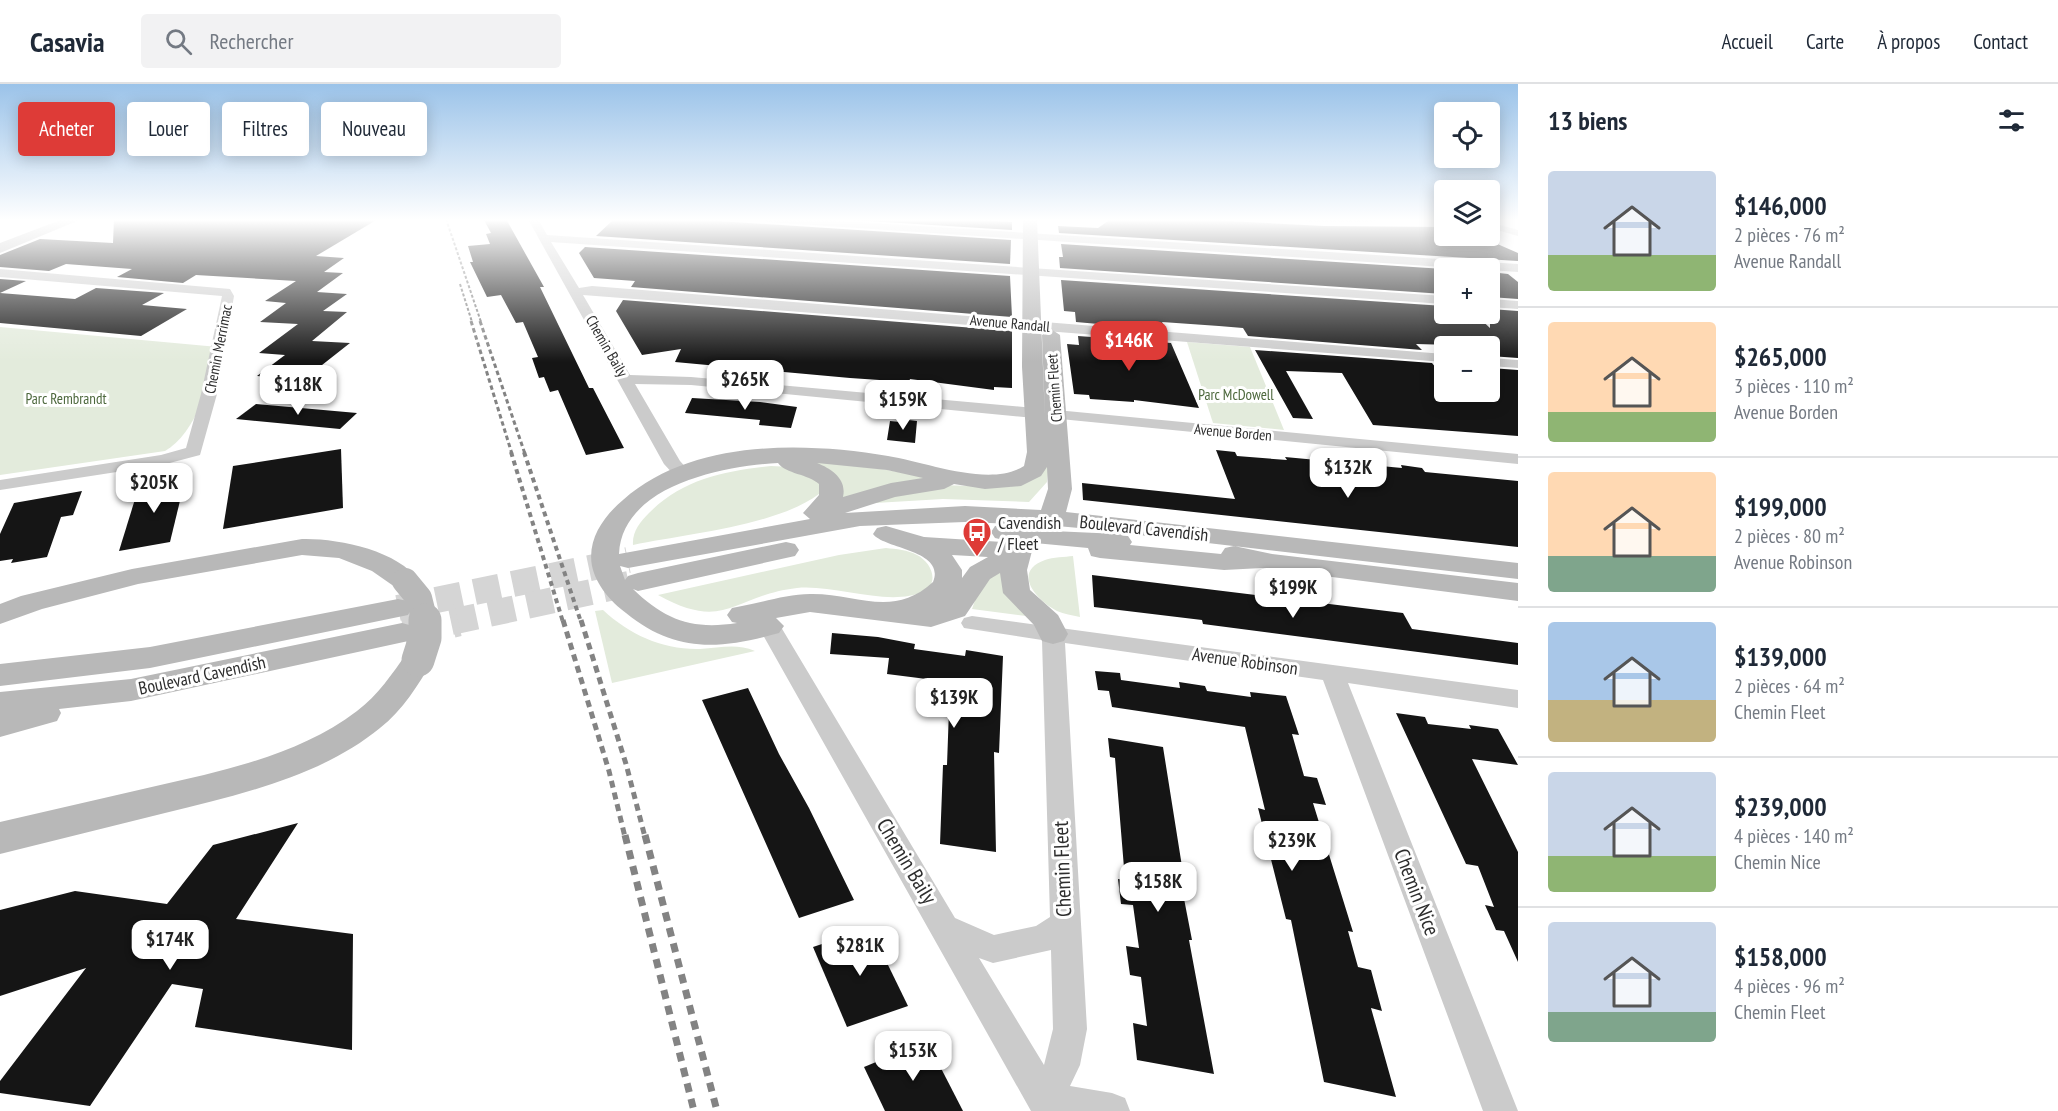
<!DOCTYPE html>
<html lang="fr">
<meta charset="utf-8">
<style>
body{margin:0;font-family:"PT Sans Narrow",sans-serif;background:#f2f2f3;color:#1f2937;height:100vh;display:flex;flex-direction:column;font-size:22px;white-space:nowrap}
*{box-sizing:border-box;margin:0}
p{font-size:20px;color:#747a83}
.icon{flex:none;width:33px;height:33px;fill:none;stroke:currentColor;stroke-width:2;stroke-linecap:round;stroke-linejoin:round}
.map{position:relative;flex:1;overflow:hidden}
.panel{display:flex;flex-direction:column;background:#fff;width:540px}
.panel>*{flex:none}
.banner{position:absolute;left:18px;top:18px;width:570px;height:54px;display:flex;gap:12px}
.fabs{position:absolute;left:1434px;top:18px;display:grid;gap:12px}
.fabs a{display:grid;place-items:center;width:66px;height:66px;border-radius:6px;background:#fff;box-shadow:0 3px 15px #0003;font-size:30px}
.price{position:absolute;translate:-50% -51px;padding:0 14px;border-radius:12px;background:#fff;color:#222;font-size:20px;line-height:39px;filter:drop-shadow(0 2px 3px #0008)}
.price::after{content:'';position:absolute;left:50%;top:36px;width:18px;height:14px;margin-left:-9px;background:inherit;clip-path:polygon(0 0,100% 0,50% 100%)}
.price.on{background:#de3b37;color:#fff}
ul{padding:0;list-style:none}
li{display:flex;align-items:center;gap:18px;height:150px;padding:0 30px}
li+li{border-top:2px solid #e0e1e3}
li span{display:grid;place-items:center;flex:none;width:168px;height:120px;border-radius:6px;color:#555}
li>.icon{margin-inline-start:auto}
span .icon{width:72px;height:72px;fill:#fffc;stroke-width:1}
li b{font-size:26px}
h2{display:flex;justify-content:space-between;align-items:center;height:72px;padding:0 30px;font-size:26px}
.pill{padding:0 21px;border-radius:6px;background:#fff;box-shadow:0 3px 15px #0003;font-size:21px;line-height:54px}
.pill.on{background:#de3b37;color:#fff}
header{display:flex;align-items:center;gap:36px;box-sizing:border-box;height:84px;padding:0 30px;background:#fff;border-bottom:2px solid #e0e1e3}
header strong{font-size:28px}
nav{display:flex;gap:33px;margin-inline-start:auto;font-size:21px}
.search{width:420px;height:54px;background:#f2f2f3;display:flex;align-items:center;gap:15px;box-sizing:border-box;padding:0 21px;border-radius:6px;color:#747a83;font-size:22px}
main{display:flex;flex:1;min-height:0}
.map>svg:first-child{display:block}
.green{fill:#e3ebdc}
.building{fill:#151515}
.lines{fill:none;stroke-linecap:round;stroke-linejoin:round}
.secondary-tunnel-far1{stroke:#d5d5d5;stroke-width:26;stroke-dasharray:26 13;stroke-linecap:butt}
.secondary-tunnel{stroke:#d5d5d5;stroke-width:33;stroke-dasharray:33 16;stroke-linecap:butt}
.street{fill:#cbcbcb;fill-rule:evenodd}
.secondary{fill:#b8b8b8;fill-rule:evenodd}
.rail-far4{stroke:#838383;stroke-width:2;stroke-dasharray:3 2;stroke-linecap:butt}
.rail-far3{stroke:#838383;stroke-width:3;stroke-dasharray:4.5 3;stroke-linecap:butt}
.rail-far2{stroke:#838383;stroke-width:4;stroke-dasharray:5 4;stroke-linecap:butt}
.rail-far1{stroke:#838383;stroke-width:5;stroke-dasharray:7 5;stroke-linecap:butt}
.rail{stroke:#838383;stroke-width:7;stroke-dasharray:9 7;stroke-linecap:butt}
.secondary-bridge-far1{stroke:#b8b8b8;stroke-width:26}
.secondary-bridge{stroke:#b8b8b8;stroke-width:33}
.labels{text-anchor:middle;dominant-baseline:central;stroke-width:6;stroke-linejoin:round;paint-order:stroke}
.far-street-label{font-size:15px;fill:#2e2e2e;stroke:#fff}
.far-park-label{font-size:15px;fill:#4d683d;stroke:#fff}
.poi-label{font-size:18px;fill:#2e2e2e;stroke:#fff;text-anchor:start}
.street-label{font-size:18px;fill:#2e2e2e;stroke:#fff}
.near-street-label{font-size:21px;fill:#2e2e2e;stroke:#fff}
</style>
<header>
<strong>Casavia</strong>
<div class="search"><svg class="icon" aria-label="search" viewBox="0 0 24 24"><circle cx="10" cy="10" r="6"/><path d="M15 15l6 6"/></svg>Rechercher</div>
<nav><a>Accueil</a><a>Carte</a><a>À propos</a><a>Contact</a></nav>
</header>
<main>
<div class="map">
<svg width="1518" height="1027" viewBox="0 0 1518 1027">
<rect width="100%" height="100%" fill="#fff"/>
<!-- green -->
<g class="green">
<path d="M0,243L218,263C211,297 196,349 165,367L0,391Z"/>
<polygon points="1187,258 1250,263 1284,346 1213,339"/>
<polygon points="809,377 882,385 931,394 840,415"/>
<polygon points="1049,378 1047,398 1029,418 943,415 875,419 892,410 938,401 1010,403"/>
<path d="M771,382L792,383L822,395L819,410C776,442 686,450 633,461C632,448 640,438 649,429C683,395 724,387 771,382Z"/>
<path d="M886,464C896,465 908,466 917,471C931,478 940,498 924,507C891,524 834,500 797,504C734,511 726,549 658,511L839,471Z"/>
<path d="M1073,472L1080,533C1072,531 1064,530 1057,527C1037,517 1011,488 1045,476C1053,473 1065,473 1073,472Z"/>
<polygon points="1001,483 1034,533 972,525 979,505"/>
<path d="M603,526C630,551 663,566 700,565C720,564 736,559 755,567L612,599L595,527Z"/>
</g>
<!-- building -->
<g class="building">
<polygon points="114,135 378,135 316,172 344,174 324,188 343,189 317,208 347,210 323,227 347,228 312,257 350,259 303,296 257,292 285,271 259,269 298,240 260,238 286,219 265,217 296,197 196,191 183,199 117,193 132,185 66,180 49,187 0,183 0,171 40,155 113,159"/>
<polygon points="506,135 544,203 540,203 589,304 593,304 624,364 586,371 558,306 550,308 544,293 539,294 532,274 538,273 523,238 516,239 501,211 487,213 470,178 473,178 468,162 490,160 486,150 491,149 484,136"/>
<polygon points="614,135 687,135 1011,156 1010,180 596,152"/>
<polygon points="837,135 953,135 1012,138 1012,146"/>
<polygon points="1111,135 1190,135 1324,142 1444,143 1444,152 1479,152 1518,169 1518,177 1059,149 1058,142 1098,144"/>
<polygon points="1061,160 1444,185 1444,210 1060,184 1059,173 1063,173"/>
<polygon points="585,163 1010,192 1012,233 631,203 635,197 594,194 579,169"/>
<polygon points="1490,188 1508,190 1518,198 1518,215 1490,213"/>
<polygon points="0,195 26,197 0,209"/>
<polygon points="1061,196 1444,222 1444,230 1475,230 1490,244 1490,225 1518,227 1518,274 1490,272 1490,262 1416,260 1422,266 1248,252 1243,244 1219,242 1162,238 1166,246 1076,238 1075,228 1064,227"/>
<polygon points="96,204 164,209 142,221 187,225 141,252 0,239 0,209 75,215"/>
<polygon points="623,216 1012,247 1012,304 994,303 994,306 910,295 909,298 850,294 675,278 681,265 642,271 616,227"/>
<polygon points="1078,252 1171,259 1199,324 1134,316 1134,318 1090,315 1089,311 1074,310 1067,260 1079,261"/>
<polygon points="1255,266 1432,279 1444,294 1444,308 1490,308 1490,284 1518,286 1518,352 1373,341 1342,289 1286,287 1313,335 1293,334"/>
<polygon points="692,314 760,318 797,323 791,344 759,341 760,336 685,329"/>
<polygon points="256,320 357,329 340,345 236,335"/>
<polygon points="900,335 917,337 915,359 887,356 890,337 900,338"/>
<polygon points="341,365 343,424 223,445 233,382"/>
<polygon points="1216,366 1235,368 1237,372 1287,376 1285,373 1402,384 1401,381 1422,384 1425,388 1518,397 1518,463 1083,416 1082,399 1235,415"/>
<polygon points="186,392 170,458 119,467 140,399"/>
<polygon points="82,407 73,431 61,433 47,473 11,479 13,475 0,477 0,450 14,419"/>
<polygon points="1092,491 1403,529 1412,545 1518,559 1518,581 1203,540 1202,536 1094,523"/>
<polygon points="832,549 878,553 915,560 914,565 965,572 966,566 1003,572 999,669 994,668 996,768 940,760 943,681 947,681 950,598 887,590 889,574 830,570"/>
<polygon points="1095,587 1120,589 1121,596 1180,604 1179,598 1205,602 1207,607 1251,613 1250,608 1286,612 1299,651 1292,650 1304,692 1317,694 1326,721 1313,719 1353,848 1348,847 1358,883 1371,886 1382,927 1371,924 1396,1013 1324,998 1291,836 1286,835 1258,724 1265,726 1245,643 1112,623 1109,607 1098,606"/>
<polygon points="748,604 779,670 809,724 854,816 799,834 702,616"/>
<polygon points="1396,629 1425,633 1428,640 1471,645 1469,641 1498,645 1518,681 1472,675 1518,768 1518,878 1504,847 1496,846 1485,821 1494,823 1478,782 1466,780"/>
<polygon points="1108,654 1163,663 1184,795 1180,794 1192,856 1189,856 1214,990 1137,976 1133,939 1147,942 1141,893 1130,891 1126,862 1139,864 1133,821 1121,820 1118,795 1125,796 1115,674 1110,673"/>
<polygon points="298,739 236,835 353,850 352,966 195,943 203,905 172,900 90,1022 0,1009 0,997 86,884 0,912 0,826 75,807 167,820 213,761"/>
<polygon points="870,844 908,922 847,943 813,863"/>
<polygon points="927,957 963,1027 885,1027 864,983"/>
</g>
<g class="lines">
<!-- secondary-tunnel-far1 -->
<g class="secondary-tunnel-far1">
<polyline points="398,524 628,476"/>
<polyline points="451,538 638,498"/>
</g>
<!-- secondary-tunnel -->
<polyline class="secondary-tunnel" points="404,548 458,536"/>
<!-- street -->
<g class="street">
<polygon points="528,135 538,135 547,151 1444,212 1444,220 551,158 579,204 592,202 1444,270 1444,278 583,211 630,291 691,293 1034,324 1042,329 1034,334 691,301 635,300 680,377 691,389 682,394 676,393 664,380"/>
<polygon points="763,135 809,135 1518,180 1518,188 768,138"/>
<polygon points="1304,135 1378,135 1373,138 1309,138"/>
<polygon points="1490,138 1518,146 1518,152 1490,144"/>
<polygon points="0,185 230,205 234,212 217,310 200,371 162,381 0,406 0,396 161,371 186,364 201,310 222,212 0,193"/>
<polygon points="1490,215 1518,217 1518,225 1490,223"/>
<polygon points="1490,274 1518,276 1518,284 1490,282"/>
<polygon points="1056,326 1518,370 1518,380 1050,334 1048,331 1050,328"/>
<path d="M761,521L769,523L772,528L955,834L994,851L1036,842L1050,833L1042,556L964,544L961,539L964,534L972,532L1518,606V624L1348,599L1518,1027H1483L1323,596L1065,559L1087,945L1080,981L1070,1002L1112,1009L1125,1014L1130,1027H1031L750,528L753,523ZM1051,866L1053,945L1044,981L979,874L993,879Z"/>
</g>
<!-- secondary -->
<g class="secondary">
<polygon points="63,135 82,135 0,169 0,159"/>
<path d="M1023,135H1037L1045,334L1042,251L1051,245L1060,251L1072,405L1066,428L1518,479V495L1079,444L1057,442L1052,447L1119,450L1128,452L1132,458L1130,461L1221,470L1225,464L1234,462L1272,470L1518,499V517L1262,484L1224,486L1100,474L1091,472L1088,464L1004,456L995,454L991,448L995,442L1014,440L965,438L860,442L628,484L620,482L625,496L628,492L638,489L786,458L795,460L799,466L795,472L638,507L633,505C665,536 692,546 737,539L732,538L727,531L732,524L742,522C764,518 788,510 810,510C856,509 893,535 933,498C946,466 884,465 873,450L877,444L886,442L924,453L1019,459L1028,461L1032,467L1027,486L1030,506L1058,531L1068,550L1064,557L1053,560L1042,557L1034,541L1003,509L1000,489L990,495L965,532L931,543L810,528L776,534L784,542L779,549C721,565 676,570 626,529C611,518 596,501 592,482C587,455 604,432 623,416C692,355 803,358 888,372C926,378 990,404 1024,382L1027,368L1022,283ZM778,379C786,390 808,390 819,400V411L803,429L810,435L619,470C622,401 724,382 778,379ZM817,379L887,386L923,394L891,399L843,413C847,395 832,385 817,379ZM1047,383L1048,405L1041,426L965,422L845,429L895,413L944,405L954,400L985,405L1021,402L1041,392ZM952,471L988,473L970,483L962,494V486Z"/>
<path d="M302,455C337,454 398,466 419,497L415,503L405,506L395,503L372,487L339,474L302,471L138,500L42,525L0,540V520L21,512L132,485Z"/>
<polygon points="398,515 408,517 412,524 408,531 150,584 0,602 0,580 150,563"/>
<polygon points="402,539 413,542 417,549 413,556 131,617 59,625 61,629 57,637 0,653 0,608 131,595"/>
<path d="M418,565L429,569L433,576C418,601 403,626 380,644C320,693 238,711 165,729C110,743 55,756 0,770V738C52,726 104,714 156,702C226,686 299,671 357,627C378,611 392,590 407,569Z"/>
</g>
<!-- rail-far4 -->
<g class="rail-far4">
<polyline points="446,135 481,238"/>
<polyline points="460,200 472,238"/>
</g>
<!-- rail-far3 -->
<g class="rail-far3">
<polyline points="471,237 512,370"/>
<polyline points="480,237 525,370"/>
</g>
<!-- rail-far2 -->
<g class="rail-far2">
<polyline points="511,368 563,538"/>
<polyline points="524,368 581,538"/>
</g>
<!-- rail-far1 -->
<g class="rail-far1">
<polyline points="563,536 609,687 625,753"/>
<polyline points="581,536 626,680 645,753"/>
</g>
<!-- rail -->
<g class="rail">
<polyline points="625,751 694,1027"/>
<polyline points="645,751 717,1027"/>
</g>
<!-- secondary-bridge-far1 -->
<polyline class="secondary-bridge-far1" points="405,497 419,514 425,538"/>
<!-- secondary-bridge -->
<polyline class="secondary-bridge" points="418,576 425,554 425,536"/>
</g>
<!-- sky -->
<linearGradient id="sky" x2="0" y2="1"><stop stop-color="#9bc3e9"/><stop offset="0.49" stop-color="#fff"/><stop offset="1" stop-color="#fff" stop-opacity="0"/></linearGradient>
<rect width="1518" height="278" fill="url(#sky)"/>
<!-- icons -->
<defs>
<g id="bus-pin" transform="scale(1.5)"><path d="M0 17L-7.5 6A9.5 9.5 0 1 1 7.5 6Z" fill="#de3b37" stroke="#fff"/><path d="M-5-6H5V4H4V6H2V4H-2V6H-4V4H-5ZM-3.5-4V0h7V-4ZM-3.5 1.2v1.5H-2V1.2ZM2 1.2v1.5H3.5V1.2Z" fill="#fff"/></g>
</defs>
<g fill-rule="evenodd">
<use href="#bus-pin" x="977" y="448"/>
</g>
<g class="labels">
<!-- far-street labels -->
<g class="far-street-label">
<text transform="translate(1010 239) rotate(5)">Avenue Randall</text>
<text transform="translate(607 262) rotate(60)">Chemin Baily</text>
<text transform="translate(218 265) rotate(-79)">Chemin Merrimac</text>
<text transform="translate(1054 304) rotate(-94)">Chemin Fleet</text>
<text transform="translate(1233 348) rotate(5)">Avenue Borden</text>
</g>
<!-- far-park labels -->
<g class="far-park-label">
<text x="1236" y="310">Parc McDowell</text>
<text x="66" y="314">Parc Rembrandt</text>
</g>
<!-- poi labels -->
<g class="poi-label">
<text x="998" y="438">Cavendish<tspan x="998" dy="21">/ Fleet</tspan></text>
</g>
<!-- street labels -->
<g class="street-label">
<text transform="translate(1144 444) rotate(6)">Boulevard Cavendish</text>
<text transform="translate(1245 577) rotate(8)">Avenue Robinson</text>
<text transform="translate(202 591) rotate(-12)">Boulevard Cavendish</text>
</g>
<!-- near-street labels -->
<g class="near-street-label">
<text transform="translate(907 777) rotate(59)">Chemin Baily</text>
<text transform="translate(1062 785) rotate(-92)">Chemin Fleet</text>
<text transform="translate(1417 808) rotate(69)">Chemin Nice</text>
</g>
</g>
</svg>
<div class="fabs">
<a><svg class="icon" aria-label="locate" viewBox="0 0 24 24"><circle cx="12" cy="12" r="6"/><path d="M12 2v4M12 18v4M2 12h4M18 12h4"/></svg></a>
<a><svg class="icon" aria-label="layers" viewBox="0 0 24 24"><path d="M12 4l9 5-9 5-9-5zM3 14l9 5 9-5"/></svg></a>
<a>+</a>
<a>−</a>
</div>
<b class="price on" style="left:1129px;top:288px">$146K</b>
<b class="price" style="left:745px;top:327px">$265K</b>
<b class="price" style="left:298px;top:332px">$118K</b>
<b class="price" style="left:903px;top:347px">$159K</b>
<b class="price" style="left:1348px;top:415px">$132K</b>
<b class="price" style="left:154px;top:430px">$205K</b>
<b class="price" style="left:1293px;top:535px">$199K</b>
<b class="price" style="left:954px;top:645px">$139K</b>
<b class="price" style="left:1292px;top:788px">$239K</b>
<b class="price" style="left:1158px;top:829px">$158K</b>
<b class="price" style="left:170px;top:887px">$174K</b>
<b class="price" style="left:860px;top:893px">$281K</b>
<b class="price" style="left:913px;top:998px">$153K</b>
<div class="banner">
<a class="pill on">Acheter</a>
<a class="pill">Louer</a>
<a class="pill">Filtres</a>
<a class="pill">Nouveau</a>
</div>
</div>
<section class="panel">
<h2>13 biens<svg class="icon" aria-label="filters" viewBox="0 0 24 24"><path d="M4 7h16M4 17h16"/><circle cx="9" cy="7" r="2"/><circle cx="15" cy="17" r="2"/></svg></h2>
<ul>
<li><span style="background:linear-gradient(#c9d6e8 70%,#8fb573 0)"><svg class="icon" aria-label="home" viewBox="0 0 24 24"><path d="M3 11l9-7 9 7M6 9v11h12V9"/></svg></span><div><b>$146,000</b><p>2 pièces · 76 m²</p><p>Avenue Randall</p></div></li>
<li><span style="background:linear-gradient(#ffd9b3 75%,#8fb573 0)"><svg class="icon" aria-label="home" viewBox="0 0 24 24"><path d="M3 11l9-7 9 7M6 9v11h12V9"/></svg></span><div><b>$265,000</b><p>3 pièces · 110 m²</p><p>Avenue Borden</p></div></li>
<li><span style="background:linear-gradient(#ffd9b3 70%,#7fa58c 0)"><svg class="icon" aria-label="home" viewBox="0 0 24 24"><path d="M3 11l9-7 9 7M6 9v11h12V9"/></svg></span><div><b>$199,000</b><p>2 pièces · 80 m²</p><p>Avenue Robinson</p></div></li>
<li><span style="background:linear-gradient(#a9c7e8 65%,#c2b280 0)"><svg class="icon" aria-label="home" viewBox="0 0 24 24"><path d="M3 11l9-7 9 7M6 9v11h12V9"/></svg></span><div><b>$139,000</b><p>2 pièces · 64 m²</p><p>Chemin Fleet</p></div></li>
<li><span style="background:linear-gradient(#c9d6e8 70%,#8fb573 0)"><svg class="icon" aria-label="home" viewBox="0 0 24 24"><path d="M3 11l9-7 9 7M6 9v11h12V9"/></svg></span><div><b>$239,000</b><p>4 pièces · 140 m²</p><p>Chemin Nice</p></div></li>
<li><span style="background:linear-gradient(#c9d6e8 75%,#7fa58c 0)"><svg class="icon" aria-label="home" viewBox="0 0 24 24"><path d="M3 11l9-7 9 7M6 9v11h12V9"/></svg></span><div><b>$158,000</b><p>4 pièces · 96 m²</p><p>Chemin Fleet</p></div></li>
</ul>
</section>
</main>
